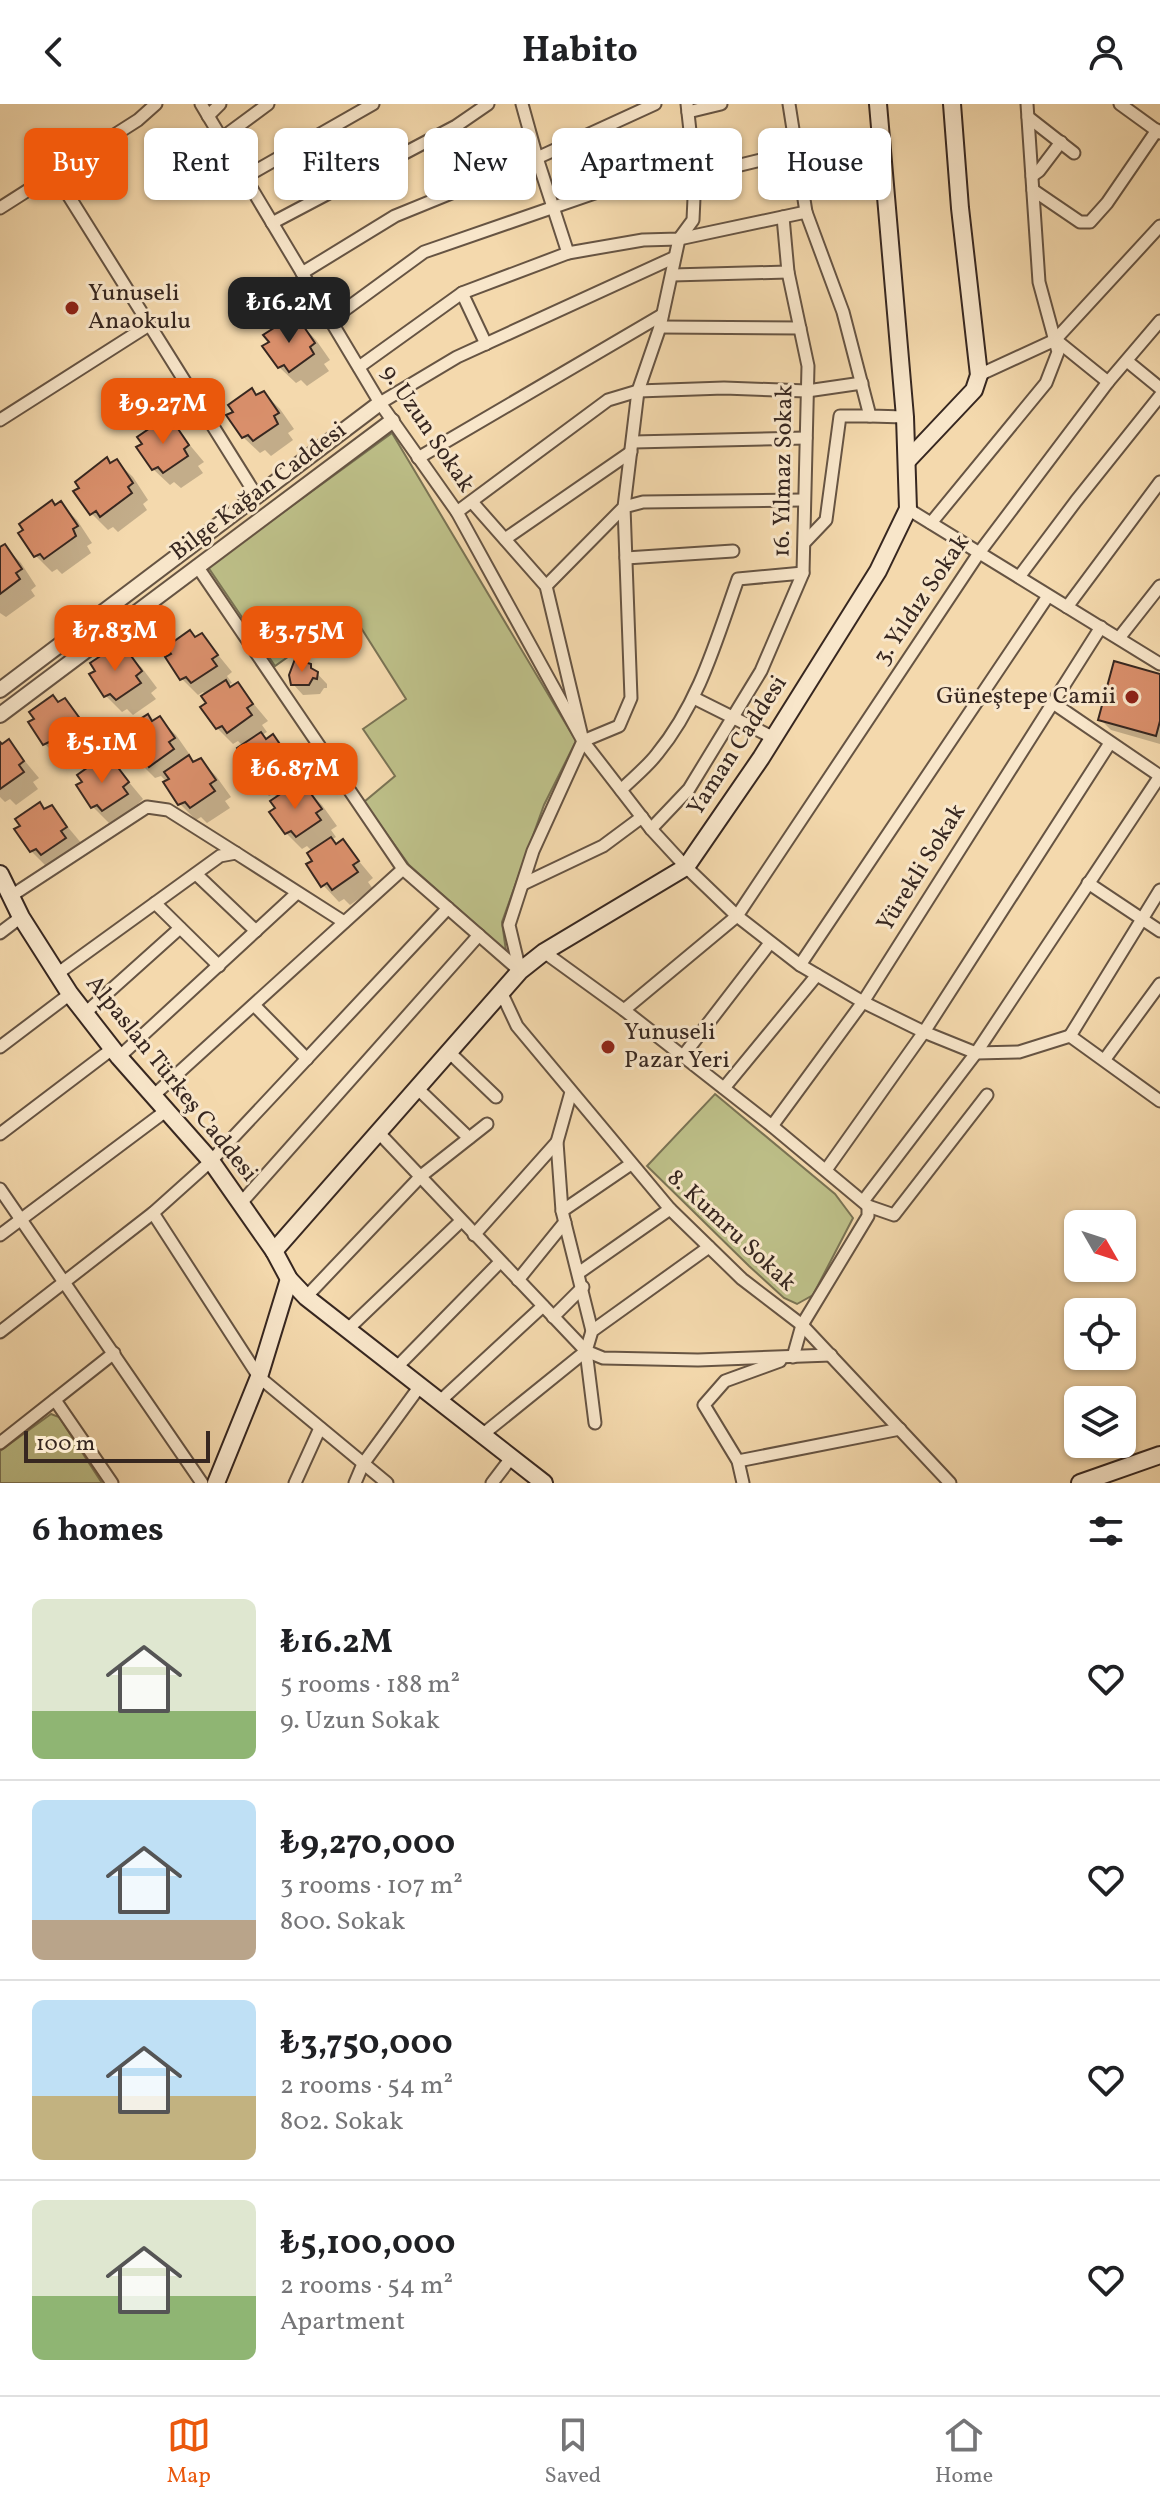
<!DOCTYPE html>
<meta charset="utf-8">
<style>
body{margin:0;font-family:Vollkorn,serif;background:#f6f6f6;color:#202124;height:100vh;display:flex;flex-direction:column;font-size:30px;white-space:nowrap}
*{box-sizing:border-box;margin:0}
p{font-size:26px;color:#757577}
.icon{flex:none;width:44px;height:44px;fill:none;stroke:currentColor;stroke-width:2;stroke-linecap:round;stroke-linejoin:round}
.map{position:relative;height:1379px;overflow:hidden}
.panel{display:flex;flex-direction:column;background:#fff;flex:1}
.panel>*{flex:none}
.banner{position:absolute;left:24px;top:24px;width:1112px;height:72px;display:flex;gap:16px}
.needle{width:52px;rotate:129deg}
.fabs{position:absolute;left:1064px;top:1106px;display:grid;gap:16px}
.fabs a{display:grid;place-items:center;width:72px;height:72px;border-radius:12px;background:#fff;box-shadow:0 2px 6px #0004;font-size:40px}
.scale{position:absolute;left:24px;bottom:20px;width:186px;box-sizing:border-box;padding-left:8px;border:4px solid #372720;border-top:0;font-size:22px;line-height:28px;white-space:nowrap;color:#372720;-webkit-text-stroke:6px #f8e6ca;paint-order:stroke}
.price{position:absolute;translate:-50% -68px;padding:0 18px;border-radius:16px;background:#ea580c;color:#fff;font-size:26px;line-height:52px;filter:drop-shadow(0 2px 4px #0008)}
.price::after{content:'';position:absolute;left:50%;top:48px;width:24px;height:18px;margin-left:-12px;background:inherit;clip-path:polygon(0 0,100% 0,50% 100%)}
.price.current{background:#222;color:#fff}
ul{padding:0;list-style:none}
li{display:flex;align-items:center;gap:24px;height:200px;padding:0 32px}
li+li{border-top:2px solid #e0e0e0}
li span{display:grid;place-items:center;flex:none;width:224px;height:160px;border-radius:12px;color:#555}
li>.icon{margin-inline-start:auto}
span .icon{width:96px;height:96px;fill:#fffc;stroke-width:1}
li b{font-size:34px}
h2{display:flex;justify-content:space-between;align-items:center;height:96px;padding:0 32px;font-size:34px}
.pill{padding:0 28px;border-radius:12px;background:#fff;box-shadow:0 2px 6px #0004;font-size:28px;line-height:72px}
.pill.current{background:#ea580c;color:#fff}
header{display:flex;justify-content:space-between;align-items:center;height:104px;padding:0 32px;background:#fff;font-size:36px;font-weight:700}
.tabs{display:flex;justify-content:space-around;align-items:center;height:112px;border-top:2px solid #e0e0e0;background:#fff;font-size:22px;color:#757577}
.tabs a{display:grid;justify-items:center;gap:4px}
.tabs .current{color:#ea580c}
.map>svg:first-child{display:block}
.green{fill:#bdbf88;stroke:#7a7354;stroke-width:2}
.shadow{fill:#0003}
.building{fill:#d98f6b;stroke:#372720;stroke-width:2}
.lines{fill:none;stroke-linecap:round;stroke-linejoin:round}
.minor-casing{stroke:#665443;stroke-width:15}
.tertiary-casing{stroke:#665443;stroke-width:18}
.secondary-casing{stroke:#372720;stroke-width:20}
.minor{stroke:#f8e6ca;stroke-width:11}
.tertiary{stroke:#f8e6ca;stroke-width:14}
.secondary{stroke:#f8e6ca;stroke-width:16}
.poi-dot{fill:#8f2418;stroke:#f8e6ca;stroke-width:3}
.labels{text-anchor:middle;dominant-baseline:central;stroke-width:6;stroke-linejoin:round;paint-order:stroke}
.poi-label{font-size:24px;fill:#372720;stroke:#f8e6ca;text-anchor:start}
.street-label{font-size:24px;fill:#372720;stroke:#f8e6ca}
</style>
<header><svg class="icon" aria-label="back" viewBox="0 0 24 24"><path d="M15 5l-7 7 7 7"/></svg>Habito<svg class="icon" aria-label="person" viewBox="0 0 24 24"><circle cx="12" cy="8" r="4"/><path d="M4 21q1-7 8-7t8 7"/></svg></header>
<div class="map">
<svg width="1160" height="1379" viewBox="0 0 1160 1379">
<rect width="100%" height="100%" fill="#f4d9ad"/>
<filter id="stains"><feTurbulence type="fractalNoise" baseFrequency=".0025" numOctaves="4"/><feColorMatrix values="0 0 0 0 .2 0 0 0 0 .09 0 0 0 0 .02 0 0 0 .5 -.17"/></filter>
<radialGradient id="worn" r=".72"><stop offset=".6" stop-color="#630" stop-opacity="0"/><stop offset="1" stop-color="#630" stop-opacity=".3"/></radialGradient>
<!-- green -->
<g class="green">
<polygon points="392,329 576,637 544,701 502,818 506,847 409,761 364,698 395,672 363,625 406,595 351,508 275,562 208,463"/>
<polygon points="715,990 835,1090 853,1114 813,1191 797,1200 784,1194 749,1162 647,1062"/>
<polygon points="51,1310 59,1313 102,1379 0,1379 0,1347"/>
</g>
<!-- shadow -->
<g class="shadow">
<polygon points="287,217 294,223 300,219 316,236 330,256 324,260 329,267 307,282 301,276 296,279 279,263"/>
<polygon points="264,289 280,305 294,325 288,329 293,336 271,352 265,346 260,349 243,333 258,293"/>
<polygon points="173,321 204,358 198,362 203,369 181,384 174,378 170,381 153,365 168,325"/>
<polygon points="107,356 111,360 116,357 133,373 148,396 143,400 147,406 118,428 113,423 108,426 92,410"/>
<polygon points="61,400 77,416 92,439 87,442 91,449 62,470 57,465 52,468 36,452 26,426"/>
<polygon points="5,443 21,459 36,482 31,486 35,492 6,513 0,509 0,446"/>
<polygon points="202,531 232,568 227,572 232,579 228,581 232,584 237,580 268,617 262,621 267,628 262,631 267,637 273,633 303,669 297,673 302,680 296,685 300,689 306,685 322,701 337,722 331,726 336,733 331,736 337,742 343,738 373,774 368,778 373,785 350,801 344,795 339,798 323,781 313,748 307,742 302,745 286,729 278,705 278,694 274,690 269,692 252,676 243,642 238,637 233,640 217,624 206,591 203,588 198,591 182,575 196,535"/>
<polygon points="126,548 142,564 157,584 151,589 156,595 133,611 127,605 122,608 106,592 120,552"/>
<polygon points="310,562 327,580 327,584 324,584 320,590 303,591 293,580"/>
<polygon points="1160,572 1160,640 1111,626 1100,615"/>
<polygon points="65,596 95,633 90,637 95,644 72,659 66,653 61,656 45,640 59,600"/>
<polygon points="159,615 176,631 190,651 187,653 194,660 200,656 216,672 231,693 225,697 230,704 207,719 201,713 196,716 180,700 167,678 161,672 155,674 139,658 153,618"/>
<polygon points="9,638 39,674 33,678 38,685 16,701 10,695 5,698 0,693 0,639 3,642"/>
<polygon points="113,659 143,695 138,700 143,707 120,722 114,716 109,719 93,703 85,679"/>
<polygon points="51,703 82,740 47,763 31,747 46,707"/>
</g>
<!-- building -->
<g class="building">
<polygon points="288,215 292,222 300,217 315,239 310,243 314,250 289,268 284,261 278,264 262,242 269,238 263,231"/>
<polygon points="252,284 256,291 264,287 279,309 274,312 278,320 253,337 248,331 242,334 226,311 233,308 228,301"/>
<polygon points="162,316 166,323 174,319 189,341 184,345 188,352 163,369 158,363 152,366 136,343 142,340 137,333"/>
<polygon points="107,353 110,359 117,355 133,379 128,383 132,389 100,413 96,407 90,411 73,387 79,384 75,378"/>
<polygon points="52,396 55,401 61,397 78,422 73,425 76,432 44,455 40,450 34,453 18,429 23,426 19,420"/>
<polygon points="5,440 22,465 16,469 20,475 0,490 0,443"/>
<polygon points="190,526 195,533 202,529 218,551 212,555 217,562 191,579 186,573 180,576 165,553 171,550 166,543"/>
<polygon points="114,543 119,550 126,545 142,567 136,572 141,579 116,596 110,590 104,593 89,570 95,567 90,559"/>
<polygon points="295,555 311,560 311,564 318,568 317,575 313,574 309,581 291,581 289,571"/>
<polygon points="1114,557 1160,570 1160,617 1156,632 1098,616"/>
<polygon points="226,576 230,583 238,578 253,600 247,604 252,611 227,629 222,622 216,625 200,603 206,599 201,592"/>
<polygon points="53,591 58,598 65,594 81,616 75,620 80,627 55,644 49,638 43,641 28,618 34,615 29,608"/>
<polygon points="148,610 152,617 160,612 175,634 169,638 174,645 149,663 144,656 138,660 122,637 128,633 123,626"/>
<polygon points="261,628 266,635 273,630 288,652 283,656 288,663 262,681 257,674 251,677 235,655 242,652 237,644"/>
<polygon points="9,635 24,657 19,661 24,668 0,685 0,638 2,640"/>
<polygon points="189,651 193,658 201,654 216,676 210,680 215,687 190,704 185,698 178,701 163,678 169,675 164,668"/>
<polygon points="101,654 106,661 113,657 129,678 123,683 128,690 102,707 97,701 91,704 76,681 82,678 77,671"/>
<polygon points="294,681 299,688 306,683 322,705 316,709 321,716 296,733 291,727 285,730 269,708 275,704 270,697"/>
<polygon points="40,698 44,705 52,701 67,723 61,727 66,734 41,751 36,745 30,748 14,725 20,722 15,715"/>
<polygon points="331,733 336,740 343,735 359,757 353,761 358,768 332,786 327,779 321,783 306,760 312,757 307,749"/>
</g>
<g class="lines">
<!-- minor casing -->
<g class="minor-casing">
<g id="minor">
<polyline points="201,0 380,299 457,408 583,637 651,725 686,763 737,812 800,861 863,898 924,928 976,949 1019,948 1070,932 1160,997"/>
<polyline points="522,0 537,54 568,149"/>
<polyline points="789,0 806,108 843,208 870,312 905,313"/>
<polyline points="1120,0 1160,29"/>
<polyline points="688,8 721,0"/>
<polyline points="208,12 220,0"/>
<polyline points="1028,13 1074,49"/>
<polyline points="222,34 268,0"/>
<polyline points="55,70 256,391"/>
<polyline points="695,72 798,47"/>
<polyline points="1032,72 1039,67 1061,38"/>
<polyline points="245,73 373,0"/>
<polyline points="1033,86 1080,118 1090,118 1107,99 1157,26"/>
<polyline points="0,104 138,16 156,0"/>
<polyline points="272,119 456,22 488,0"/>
<polyline points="302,169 395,112 537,54 655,0"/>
<polyline points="672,171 788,168"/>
<polyline points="462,189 486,240"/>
<polyline points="331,216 424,148 693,55"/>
<polyline points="660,223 800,224"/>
<polyline points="1056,236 1108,278"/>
<polyline points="1127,257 1160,284"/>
<polyline points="359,263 462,189 568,149 643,136 679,135 806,108"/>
<polyline points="979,271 1055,236 1160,122"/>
<polyline points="380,299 457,253 673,154"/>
<polyline points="0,316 149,221"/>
<polyline points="633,338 806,334"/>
<polyline points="418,354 662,211"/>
<polyline points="472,398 546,482 583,637 533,747 509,821 520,867"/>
<polyline points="908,405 1160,560"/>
<polyline points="457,408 608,296 638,287 724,284 807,287 862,279"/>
<polyline points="931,419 1046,279 1058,248 1039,178 1027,0"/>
<polyline points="505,435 631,348"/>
<polyline points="805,438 826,416 840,312 870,312"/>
<polyline points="626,454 733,447"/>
<polyline points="197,462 403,765 520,867"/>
<polyline points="1019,473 1076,397 1160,292"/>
<polyline points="546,482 624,403 638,287 660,223 679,135 693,116 695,72 687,0"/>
<polyline points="1067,503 1160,378"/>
<polyline points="1119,534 1160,482"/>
<polyline points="694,594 774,634"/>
<polyline points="1053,599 1160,672"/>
<polyline points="583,637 619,622 631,594 624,403 643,398 803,396"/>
<path d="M621,686C633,674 647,663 657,650C699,599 716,537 738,475L803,469"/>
<polyline points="651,725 689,685 761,567 803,469 808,262 788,168 783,113"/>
<polyline points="196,770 256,827"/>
<polyline points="1088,779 1160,827"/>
<polyline points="523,780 603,742 642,713"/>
<polyline points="11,792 147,703 168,706 236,749"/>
<polyline points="155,799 219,862"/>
<polyline points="0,829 21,813"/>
<polyline points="544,848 624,906 772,1022 868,1102 894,1111 987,991"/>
<polyline points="800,861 1048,492"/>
<polyline points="57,870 220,752 236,749 344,818"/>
<polyline points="502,890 517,922 670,1105 742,1175 802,1221 950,1379"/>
<polyline points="254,901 307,955"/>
<polyline points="624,906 737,812 979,449 1108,278 1160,217"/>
<polyline points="84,910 180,824"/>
<polyline points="1070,932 1160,786"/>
<polyline points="0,943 70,890"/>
<polyline points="450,949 496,993"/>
<polyline points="683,952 770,839"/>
<polyline points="119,953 297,789"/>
<polyline points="1105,955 1160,880"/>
<polyline points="724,984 817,871"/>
<polyline points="418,985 469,1034"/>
<polyline points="571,988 557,1038 562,1107 592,1227"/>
<polyline points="153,992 403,765"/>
<polyline points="772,1022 863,898 1101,523"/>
<polyline points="379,1029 586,1247 603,1254 698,1256 831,1251"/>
<polyline points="0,1030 112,945"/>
<polyline points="826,1066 924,928 1110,639"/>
<polyline points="0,1085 202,1379"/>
<polyline points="864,1096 976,949 1160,672"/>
<polyline points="241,1099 479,831"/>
<polyline points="562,1107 631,1060"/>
<polyline points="153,1109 259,1273 387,1379"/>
<polyline points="0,1131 167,1006"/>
<polyline points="474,1131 557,1038"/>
<polyline points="580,1168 670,1105"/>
<polyline points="518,1176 565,1118"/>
<polyline points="306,1193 421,1072 487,1020"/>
<polyline points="553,1213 583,1183"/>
<polyline points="348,1225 461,1117"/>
<polyline points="0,1228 153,1109 211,1057 448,804"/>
<polyline points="586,1247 595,1319"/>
<polyline points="793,1253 802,1221 868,1112 868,1102"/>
<polyline points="396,1264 500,1158"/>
<polyline points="55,1296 112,1379"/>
<polyline points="439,1298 543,1202"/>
<polyline points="482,1331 586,1247 592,1227 709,1143"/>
<polyline points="0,1339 114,1249"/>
<polyline points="738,1357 900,1325"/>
<polyline points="295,1379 320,1324"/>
<polyline points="355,1379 363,1360 420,1282"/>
<polyline points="492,1379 511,1354"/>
<polyline points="743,1379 738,1357 704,1301 725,1277 780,1257"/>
</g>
</g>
<!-- tertiary casing -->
<g class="tertiary-casing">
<g id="tertiary">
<polyline points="0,586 380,299"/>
<polyline points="0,611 392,317"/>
</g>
</g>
<!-- secondary casing -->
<g class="secondary-casing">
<g id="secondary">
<polyline points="907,357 974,286 979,271 960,104 952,0"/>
<polyline points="0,770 21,813 70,890 119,953 211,1057 274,1147 289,1175 306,1193 544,1379"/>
<polyline points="274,1147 520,867 544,848 686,763 761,654 878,467 908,405 905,313 878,0"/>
<polyline points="216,1379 259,1273 289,1175"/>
<polyline points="1080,1379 1160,1351"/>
</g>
</g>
<!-- minor -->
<use href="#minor" class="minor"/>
<!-- tertiary -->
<use href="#tertiary" class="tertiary"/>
<!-- secondary -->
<use href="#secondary" class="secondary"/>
</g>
<!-- markers -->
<g class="poi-dot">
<circle cx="72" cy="204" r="8"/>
<circle cx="1132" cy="593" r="8"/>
<circle cx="608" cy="943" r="8"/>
</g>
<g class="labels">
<!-- poi labels -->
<g class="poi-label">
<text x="88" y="190">Yunuseli<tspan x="88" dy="28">Anaokulu</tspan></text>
<text x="1116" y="593" text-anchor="end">Güneştepe Camii</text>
<text x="624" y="929">Yunuseli<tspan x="624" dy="28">Pazar Yeri</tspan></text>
</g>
<!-- street labels -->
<g class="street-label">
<text transform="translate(427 325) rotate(56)">9. Uzun Sokak</text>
<text transform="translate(784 367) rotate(-89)">16. Yılmaz Sokak</text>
<text transform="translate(259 388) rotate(-37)">Bilge Kağan Caddesi</text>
<text transform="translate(922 496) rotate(-56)">3. Yıldız Sokak</text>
<text transform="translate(738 642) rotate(-57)">Yaman Caddesi</text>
<text transform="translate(922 764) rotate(-58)">Yürekli Sokak</text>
<text transform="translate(171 975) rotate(51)">Alpaslan Türkeş Caddesi</text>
<text transform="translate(731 1127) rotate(43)">8. Kumru Sokak</text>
</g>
</g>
<rect width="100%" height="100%" filter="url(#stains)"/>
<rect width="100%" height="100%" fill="url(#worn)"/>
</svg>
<div class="fabs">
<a><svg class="needle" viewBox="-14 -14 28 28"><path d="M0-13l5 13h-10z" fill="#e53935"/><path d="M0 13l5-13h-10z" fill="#757577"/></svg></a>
<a><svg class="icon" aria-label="locate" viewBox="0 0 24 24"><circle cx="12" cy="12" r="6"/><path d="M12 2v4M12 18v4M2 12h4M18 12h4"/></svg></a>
<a><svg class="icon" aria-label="layers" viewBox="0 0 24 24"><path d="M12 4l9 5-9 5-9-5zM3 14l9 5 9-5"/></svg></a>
</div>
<div class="scale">100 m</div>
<b class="price current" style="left:289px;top:241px">₺16.2M</b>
<b class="price" style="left:163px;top:342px">₺9.27M</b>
<b class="price" style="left:115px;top:569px">₺7.83M</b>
<b class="price" style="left:302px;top:570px">₺3.75M</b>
<b class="price" style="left:102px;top:681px">₺5.1M</b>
<b class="price" style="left:295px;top:707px">₺6.87M</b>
<div class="banner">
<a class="pill current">Buy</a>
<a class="pill">Rent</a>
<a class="pill">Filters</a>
<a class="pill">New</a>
<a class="pill">Apartment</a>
<a class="pill">House</a>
</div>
</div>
<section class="panel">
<h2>6 homes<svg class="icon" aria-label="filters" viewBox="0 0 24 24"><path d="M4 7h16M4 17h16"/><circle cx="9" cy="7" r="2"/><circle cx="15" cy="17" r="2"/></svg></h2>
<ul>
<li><span style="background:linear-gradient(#dfe7d0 70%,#8fb573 0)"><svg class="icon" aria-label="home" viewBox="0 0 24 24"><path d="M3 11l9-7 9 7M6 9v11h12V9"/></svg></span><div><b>₺16.2M</b><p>5 rooms · 188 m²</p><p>9. Uzun Sokak</p></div><svg class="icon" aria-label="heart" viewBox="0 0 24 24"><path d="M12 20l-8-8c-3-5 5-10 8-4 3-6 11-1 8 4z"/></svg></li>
<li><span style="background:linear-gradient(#bfe0f5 75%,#b9a48a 0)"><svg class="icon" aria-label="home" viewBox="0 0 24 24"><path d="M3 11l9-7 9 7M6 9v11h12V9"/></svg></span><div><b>₺9,270,000</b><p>3 rooms · 107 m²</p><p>800. Sokak</p></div><svg class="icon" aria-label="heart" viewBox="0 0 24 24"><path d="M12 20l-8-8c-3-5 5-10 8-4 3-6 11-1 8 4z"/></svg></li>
<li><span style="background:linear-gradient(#bfe0f5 60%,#c2b280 0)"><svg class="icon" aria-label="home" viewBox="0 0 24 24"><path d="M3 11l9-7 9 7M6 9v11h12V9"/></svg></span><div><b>₺3,750,000</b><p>2 rooms · 54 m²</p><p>802. Sokak</p></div><svg class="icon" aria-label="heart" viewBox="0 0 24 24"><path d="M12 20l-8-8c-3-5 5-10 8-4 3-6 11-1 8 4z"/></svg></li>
<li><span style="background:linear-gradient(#dfe7d0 60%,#8fb573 0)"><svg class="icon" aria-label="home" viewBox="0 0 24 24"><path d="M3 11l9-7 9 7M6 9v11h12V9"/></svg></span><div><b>₺5,100,000</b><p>2 rooms · 54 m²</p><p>Apartment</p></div><svg class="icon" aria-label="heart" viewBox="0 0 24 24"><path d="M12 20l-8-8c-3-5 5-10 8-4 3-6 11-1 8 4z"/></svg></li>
</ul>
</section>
<nav class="tabs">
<a class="current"><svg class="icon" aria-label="map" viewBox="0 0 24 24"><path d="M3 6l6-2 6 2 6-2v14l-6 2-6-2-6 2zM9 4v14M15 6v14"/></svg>Map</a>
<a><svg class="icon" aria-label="saved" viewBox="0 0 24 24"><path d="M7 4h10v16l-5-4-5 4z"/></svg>Saved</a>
<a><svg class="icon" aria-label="home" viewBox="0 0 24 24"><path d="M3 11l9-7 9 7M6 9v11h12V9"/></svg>Home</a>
</nav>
